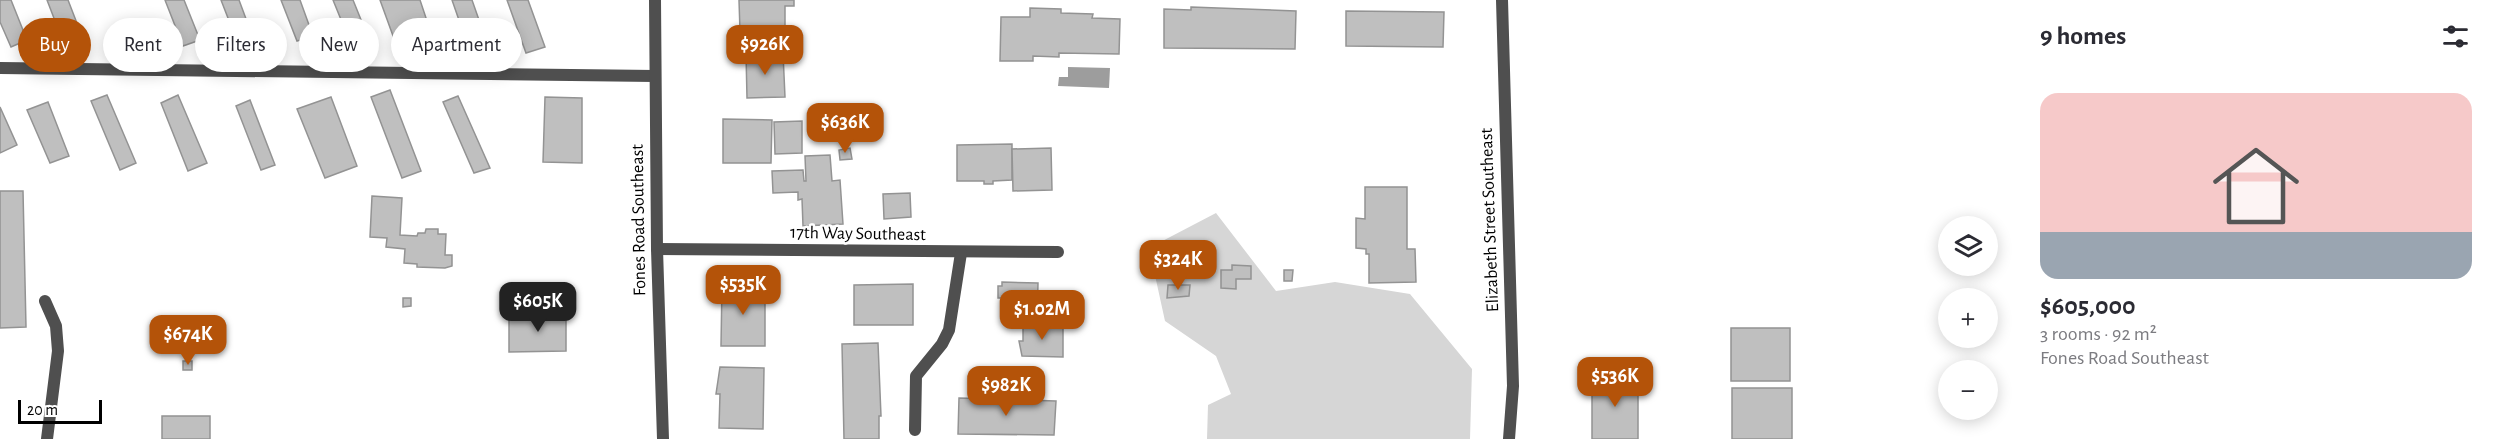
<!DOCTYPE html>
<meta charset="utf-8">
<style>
body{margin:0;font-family:"Alegreya Sans",sans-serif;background:#f2f2f3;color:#2b2b33;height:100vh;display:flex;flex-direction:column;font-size:22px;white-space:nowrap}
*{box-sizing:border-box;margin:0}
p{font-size:20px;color:#7c7c81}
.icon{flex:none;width:33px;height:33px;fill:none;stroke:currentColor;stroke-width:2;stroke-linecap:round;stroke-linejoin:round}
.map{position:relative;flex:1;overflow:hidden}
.drawer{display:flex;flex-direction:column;background:#fff;width:480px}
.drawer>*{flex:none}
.top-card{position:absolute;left:18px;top:18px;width:570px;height:54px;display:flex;gap:12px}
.buttons{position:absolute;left:1938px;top:216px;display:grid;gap:12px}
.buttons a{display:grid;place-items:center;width:60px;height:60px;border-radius:50%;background:#fff;box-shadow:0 3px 15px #0003;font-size:30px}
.scale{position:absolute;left:18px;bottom:15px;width:84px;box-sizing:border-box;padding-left:6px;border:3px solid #000;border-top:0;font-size:16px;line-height:21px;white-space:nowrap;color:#000;-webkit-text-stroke:4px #fff;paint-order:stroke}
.price{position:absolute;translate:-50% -51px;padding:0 14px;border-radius:12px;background:#b45309;color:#fff;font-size:20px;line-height:39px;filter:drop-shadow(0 2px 3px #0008)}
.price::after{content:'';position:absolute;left:50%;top:36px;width:18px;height:14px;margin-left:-9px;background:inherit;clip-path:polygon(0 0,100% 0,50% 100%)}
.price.active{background:#222;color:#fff}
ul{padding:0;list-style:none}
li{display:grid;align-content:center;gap:12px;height:318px;padding:0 24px}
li+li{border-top:2px solid #e1e1e2}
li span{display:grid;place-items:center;height:186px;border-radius:18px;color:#555}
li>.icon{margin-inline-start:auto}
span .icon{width:108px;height:108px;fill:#fffc;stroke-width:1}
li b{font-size:26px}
h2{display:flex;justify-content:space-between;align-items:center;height:72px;padding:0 24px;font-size:26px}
.chip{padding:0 21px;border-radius:27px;background:#fff;box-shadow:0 3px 15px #0003;font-size:21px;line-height:54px}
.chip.active{background:#b45309;color:#fff}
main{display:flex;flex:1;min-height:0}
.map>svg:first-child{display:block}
.green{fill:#d6d6d6}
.water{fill:#9d9d9d}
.building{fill:#bfbfbf;stroke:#939393;stroke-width:1.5}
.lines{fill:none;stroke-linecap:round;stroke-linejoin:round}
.service{stroke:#4f4f4f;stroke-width:12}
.minor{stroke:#4f4f4f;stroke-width:12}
.tertiary{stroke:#4f4f4f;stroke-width:12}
.labels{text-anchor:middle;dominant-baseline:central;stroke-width:5;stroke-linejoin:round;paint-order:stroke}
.street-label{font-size:18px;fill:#000;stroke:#fff}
</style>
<main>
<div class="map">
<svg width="2016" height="439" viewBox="0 0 2016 439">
<rect width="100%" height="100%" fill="#fff"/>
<!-- green -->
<polygon class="green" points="1216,213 1276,291 1335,282 1410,294 1472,369 1470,439 1207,439 1208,405 1231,394 1216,356 1165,321 1149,248"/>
<!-- water -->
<polygon class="water" points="1068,67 1110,68 1109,88 1058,86 1059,77 1068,77"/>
<!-- building -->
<g class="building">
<polygon points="0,0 11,0 27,40 11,47 0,22"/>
<polygon points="47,0 68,0 85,44 67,52"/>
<polygon points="165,0 184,0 200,40 183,46"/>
<polygon points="221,0 239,0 255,43 240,49"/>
<polygon points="281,0 300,0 313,36 297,41"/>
<polygon points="333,0 353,0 370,42 353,49"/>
<polygon points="380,0 420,0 431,33 396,44"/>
<polygon points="452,0 472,0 486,40 468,46"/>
<polygon points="507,0 528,0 545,47 526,53"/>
<polygon points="739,0 794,0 794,6 785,6 785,30 740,31"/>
<polygon points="1191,7 1296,11 1295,49 1164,48 1164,9 1191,10"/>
<polygon points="1030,8 1061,9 1061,13 1093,14 1092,18 1120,19 1119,54 1059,53 1059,57 1033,56 1033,61 1000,61 1001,17 1030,17"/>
<polygon points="1346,11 1444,12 1443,47 1346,46"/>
<polygon points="783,53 785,97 747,98 746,54"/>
<polygon points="390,90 421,171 402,178 371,97"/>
<polygon points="107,95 136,163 120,170 91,101"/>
<polygon points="178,95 207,163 188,171 161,103"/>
<polygon points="458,96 490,168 474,173 443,102"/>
<polygon points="331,97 357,166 325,178 297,109"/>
<polygon points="545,97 582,98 582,163 543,162"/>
<polygon points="250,100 275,165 261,170 236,106"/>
<polygon points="48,102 69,156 50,163 27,110"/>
<polygon points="0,107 17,145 0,153"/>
<polygon points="723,119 772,120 771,163 723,163"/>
<polygon points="802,121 802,153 775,154 774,122"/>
<polygon points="1012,144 1012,180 993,181 993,184 984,184 984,181 957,181 957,145"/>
<polygon points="850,148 852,159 840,160 839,150"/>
<polygon points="1051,148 1052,190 1013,191 1012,149"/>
<polygon points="830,155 832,181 840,180 843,224 803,226 802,199 798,200 798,192 773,193 772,171 803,170 804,181 806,181 805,156"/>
<polygon points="1365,187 1407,187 1407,249 1415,249 1416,282 1369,283 1369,254 1366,254 1366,249 1356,248 1356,218 1365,219"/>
<polygon points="0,191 23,191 26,327 0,328"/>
<polygon points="910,193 911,217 884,219 883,194"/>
<polygon points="372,196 402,198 400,235 417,236 418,233 425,233 426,229 438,229 438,234 446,234 445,255 452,255 452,266 445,268 417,267 417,264 404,263 405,249 386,247 387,238 370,237"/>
<polygon points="1232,265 1251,266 1251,279 1236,279 1236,289 1221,288 1221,270 1232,270"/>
<polygon points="1284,270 1293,270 1292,281 1284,281"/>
<polygon points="1002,282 1038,283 1037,319 1002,317 1003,298 998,298 998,286 1002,286"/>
<polygon points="913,284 913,325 854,325 854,285"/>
<polygon points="722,285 765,286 765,346 721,346"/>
<polygon points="1168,285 1190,285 1189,296 1167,298"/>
<polygon points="403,298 411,298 411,306 403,307"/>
<polygon points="566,314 566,351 509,352 509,315"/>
<polygon points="1023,326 1063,326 1063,357 1022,356 1019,341 1023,341"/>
<rect x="1731" y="328" width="59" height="53"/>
<polygon points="878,343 881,416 879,416 879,439 844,439 842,344"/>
<rect x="183" y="361" width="9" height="9"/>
<polygon points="720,367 764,368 763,429 719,428 720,394 716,394"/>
<rect x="1592" y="377" width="46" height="62"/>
<rect x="1732" y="388" width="60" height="51"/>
<polygon points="959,398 1056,401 1054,435 958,434"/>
<rect x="162" y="416" width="48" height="23"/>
</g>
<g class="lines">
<!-- service -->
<g class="service">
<polyline points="0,68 655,76"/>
<polyline points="45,301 56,326 58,351 47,439"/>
</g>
<!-- minor -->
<g class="minor">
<polyline points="657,249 1058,252"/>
<polyline points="915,430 916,376 942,344 949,330 961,253"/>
</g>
<!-- tertiary -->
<g class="tertiary">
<polyline points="655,0 657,249 663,439"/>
<polyline points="1502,0 1513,386 1509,439"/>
</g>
</g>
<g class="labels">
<!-- street labels -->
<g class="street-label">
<text transform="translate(639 220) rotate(-91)">Fones Road Southeast</text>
<text transform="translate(1490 220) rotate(-92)">Elizabeth Street Southeast</text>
<text transform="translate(858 234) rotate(1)">17th Way Southeast</text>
</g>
</g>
</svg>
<div class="buttons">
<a><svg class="icon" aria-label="layers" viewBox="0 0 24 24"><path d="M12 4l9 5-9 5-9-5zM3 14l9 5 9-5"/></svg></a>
<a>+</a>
<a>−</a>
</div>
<div class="scale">20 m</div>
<b class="price" style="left:765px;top:76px">$926K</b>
<b class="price" style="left:845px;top:154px">$636K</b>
<b class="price" style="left:1178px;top:291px">$324K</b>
<b class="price" style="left:743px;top:316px">$535K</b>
<b class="price active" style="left:538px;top:333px">$605K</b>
<b class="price" style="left:1042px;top:341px">$1.02M</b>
<b class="price" style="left:188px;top:366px">$674K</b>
<b class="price" style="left:1615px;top:408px">$536K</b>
<b class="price" style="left:1006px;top:417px">$982K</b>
<div class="top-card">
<a class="chip active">Buy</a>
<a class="chip">Rent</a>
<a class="chip">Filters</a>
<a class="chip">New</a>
<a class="chip">Apartment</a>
</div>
</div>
<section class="drawer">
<h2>9 homes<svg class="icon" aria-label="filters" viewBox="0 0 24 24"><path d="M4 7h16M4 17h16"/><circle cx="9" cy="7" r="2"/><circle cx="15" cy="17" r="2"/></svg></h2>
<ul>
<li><span style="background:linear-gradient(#f6c9c9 75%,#9aa5b1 0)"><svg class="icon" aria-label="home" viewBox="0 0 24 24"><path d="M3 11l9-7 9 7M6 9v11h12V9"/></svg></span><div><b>$605,000</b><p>3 rooms · 92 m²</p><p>Fones Road Southeast</p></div></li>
</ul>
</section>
</main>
